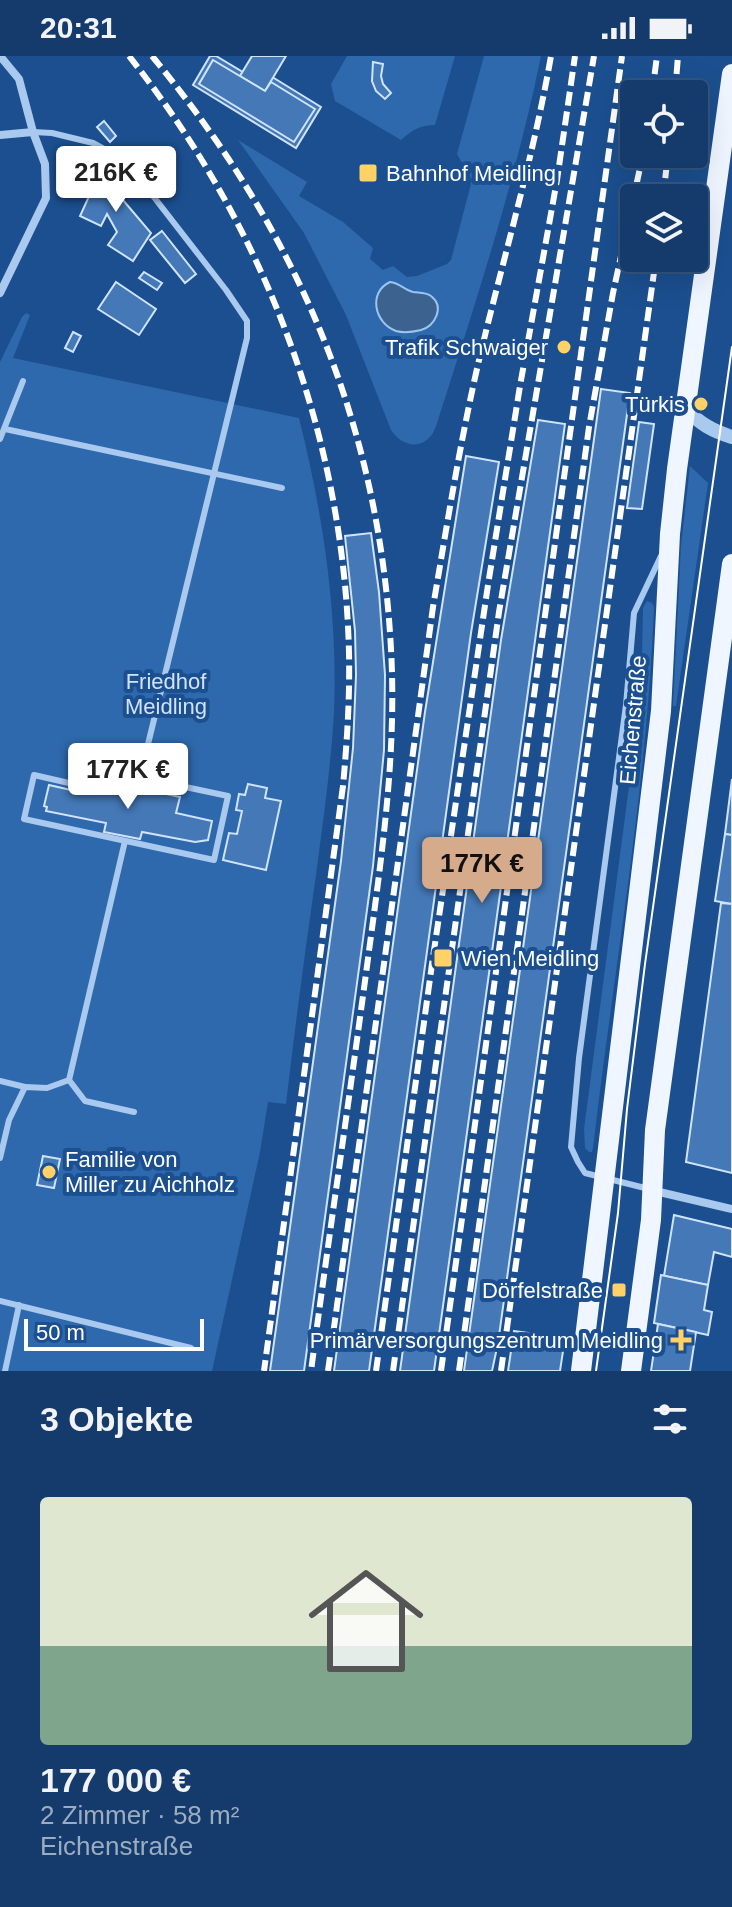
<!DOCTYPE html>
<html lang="de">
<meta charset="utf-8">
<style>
body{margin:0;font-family:Arial,sans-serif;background:#1d4271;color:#f1f3f6;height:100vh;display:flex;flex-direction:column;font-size:30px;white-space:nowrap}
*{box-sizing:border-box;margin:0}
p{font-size:26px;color:#9dadc1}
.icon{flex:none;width:44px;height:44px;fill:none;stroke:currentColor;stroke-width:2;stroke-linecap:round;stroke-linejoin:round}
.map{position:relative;height:1315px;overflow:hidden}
.panel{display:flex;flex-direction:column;background:#143b6b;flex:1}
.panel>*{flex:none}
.tools{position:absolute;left:620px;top:24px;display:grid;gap:16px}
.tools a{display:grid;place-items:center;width:88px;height:88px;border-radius:8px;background:#143b6b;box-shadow:0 8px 32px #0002,0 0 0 2px #33557e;font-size:40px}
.scale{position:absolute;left:24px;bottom:20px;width:180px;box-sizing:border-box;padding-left:8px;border:4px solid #fff;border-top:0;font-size:22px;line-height:28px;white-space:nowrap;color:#fff;-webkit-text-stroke:6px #1b4f8f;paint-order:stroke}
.price{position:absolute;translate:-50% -68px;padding:0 18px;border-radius:8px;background:#fff;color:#222;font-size:26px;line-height:52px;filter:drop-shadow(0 2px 4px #0008)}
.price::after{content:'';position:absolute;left:50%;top:48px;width:24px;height:18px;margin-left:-12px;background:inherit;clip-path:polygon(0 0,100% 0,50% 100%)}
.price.selected{background:#d6ab8b;color:#111}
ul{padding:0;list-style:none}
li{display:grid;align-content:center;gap:16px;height:424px;padding:0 40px}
li span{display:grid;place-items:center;height:248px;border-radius:8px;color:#555}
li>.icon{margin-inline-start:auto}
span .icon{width:144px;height:144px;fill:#fffc;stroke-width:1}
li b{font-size:34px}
h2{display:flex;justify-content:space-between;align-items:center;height:96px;padding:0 40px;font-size:34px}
.status{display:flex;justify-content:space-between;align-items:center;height:56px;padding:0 40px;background:#143b6b;direction:ltr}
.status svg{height:22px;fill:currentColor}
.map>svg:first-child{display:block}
.green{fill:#2e69ad}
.water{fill:#3c6290;stroke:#9cc4f0;stroke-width:2}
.building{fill:#4478b7;stroke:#cfe3fa;stroke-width:2}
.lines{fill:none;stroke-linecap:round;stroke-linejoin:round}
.service{stroke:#a9c9ee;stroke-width:6}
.minor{stroke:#a9c9ee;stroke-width:8}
.tertiary{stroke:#a9c9ee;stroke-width:14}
.primary{stroke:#f0f6ff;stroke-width:20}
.tram{stroke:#fff;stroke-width:2}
.rail{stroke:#fff;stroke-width:6;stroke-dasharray:14 6;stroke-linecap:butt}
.poi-dot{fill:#ffd166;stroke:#1b4f8f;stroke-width:3}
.labels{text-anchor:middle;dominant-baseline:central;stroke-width:8;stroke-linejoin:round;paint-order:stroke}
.poi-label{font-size:22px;fill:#fff;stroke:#1b4f8f;text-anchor:end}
.park-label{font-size:22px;fill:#cfe3fa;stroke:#1b4f8f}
.street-label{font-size:22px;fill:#fff;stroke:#1b4f8f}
</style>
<div class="status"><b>20:31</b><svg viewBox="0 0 49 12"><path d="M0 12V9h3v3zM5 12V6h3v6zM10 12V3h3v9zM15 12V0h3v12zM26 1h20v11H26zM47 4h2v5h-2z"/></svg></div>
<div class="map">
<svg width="732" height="1315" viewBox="0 0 732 1315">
<rect width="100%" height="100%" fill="#1b4f8f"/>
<!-- green -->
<g class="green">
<path d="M347,0H455L435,69C421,69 412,74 401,84L335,45L331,28Z"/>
<path d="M484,0H541C516,123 477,242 439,361C437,367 435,375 431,380C418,395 400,388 391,374L346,259L304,177L238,84L307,126L299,140L343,166L373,192L370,203L383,214L393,210L407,221L417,220L447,208L451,204L472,124L457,98Z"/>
<path d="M26,257L30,259L13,302L299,362C323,458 338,557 334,656C331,711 323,765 316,819C305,895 295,971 286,1048L268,1046L260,1096L212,1315H0V306L22,261Z"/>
<polygon points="690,410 708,427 676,650 673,650 681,490"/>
<path d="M647,545L652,547L654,551C647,732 614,912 593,1092L592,1096H589L585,1092L584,1073L635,685L642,600L643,552Z"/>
</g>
<!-- water -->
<path class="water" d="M390,226C400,227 404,234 413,236C419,237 425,236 431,240C445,251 435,270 421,274C413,276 403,277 396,275C374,267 368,236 390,226Z"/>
<!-- building -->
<g class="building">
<polygon points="210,0 216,0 263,28 269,19 321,51 296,92 193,29"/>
<polygon points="252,0 286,0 265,35 240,20"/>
<polygon points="213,4 265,35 271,26 315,53 294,86 199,28"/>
<polygon points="373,6 383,8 381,20 383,28 391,37 385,43 376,35 372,25"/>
<polygon points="104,65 116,80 110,86 97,71"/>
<polygon points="106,109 112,109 124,124 117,137 151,177 133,205 108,189 117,176 107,158 101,170 80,160 102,112"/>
<polygon points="162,175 196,218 185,227 150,184"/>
<polygon points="144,216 162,227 157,234 139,222"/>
<polygon points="116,226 156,253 139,279 98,253"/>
<polygon points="73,276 81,280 73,296 65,292"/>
<polygon points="601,333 630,337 498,1287 492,1315 464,1315"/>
<polygon points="538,364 565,368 434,1315 400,1315 501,584"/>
<polygon points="639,366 654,368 642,453 627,452"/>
<polygon points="466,400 499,406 471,577 369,1315 334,1315 425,656"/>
<polygon points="371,477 379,536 385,619 384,694 373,810 304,1315 270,1315 341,805 353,692 356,619 355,575 345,480"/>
<polygon points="88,721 180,741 176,757 212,765 208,784 195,786 142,776 140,783 104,776 106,767 46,755 47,751 44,750 49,729 84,737"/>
<polygon points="732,723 732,779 725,778"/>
<polygon points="248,728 267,732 265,742 281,745 266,814 223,804 229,777 237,778 242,755 236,754 239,738 245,739"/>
<polygon points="725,778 732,779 732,848 715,845"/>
<polygon points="721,847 732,848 732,1117 686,1106"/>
<polygon points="43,1100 60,1103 54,1132 37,1129"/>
<polygon points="674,1159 732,1173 732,1201 714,1196 708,1229 664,1220"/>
<polygon points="661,1219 708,1229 704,1254 712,1256 708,1279 654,1267"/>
<polygon points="658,1268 696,1276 690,1315 651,1315"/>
<polygon points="514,1275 565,1282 560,1315 508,1315"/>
</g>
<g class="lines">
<!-- service -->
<g class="service">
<polyline points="33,76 52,77 93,87 117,100 143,127 226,234 247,265 247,282 140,721"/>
<polyline points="5,373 282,432"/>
<polyline points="0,383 23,325"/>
<polygon points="86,710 228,740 214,804 24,763 34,719 82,730"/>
<polyline points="69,1024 85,1045 134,1056"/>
<polyline points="0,1025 25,1031"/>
<polyline points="0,1102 9,1064 25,1031 47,1032 69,1024 125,785"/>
<polyline points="649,1133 585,1117 578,1106 571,1091 579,1002 626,649 634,557 661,500"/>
<polyline points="0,1245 191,1292"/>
<polyline points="5,1315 19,1249"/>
</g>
<!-- minor -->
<g class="minor">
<polyline points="0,0 19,23 33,76 45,108 46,142 0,237"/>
<polyline points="0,79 33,76"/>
<polyline points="655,1135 732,1153"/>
</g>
<!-- tertiary -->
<path class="tertiary" d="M686,353C700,368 713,375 732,381"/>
<!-- primary -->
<g class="primary">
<polyline points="581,1315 661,655 670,478 677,413 732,18"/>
<polyline points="631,1315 651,1164 655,1074 732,508"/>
</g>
<!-- tram -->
<polyline class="tram" points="596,1315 618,1157 627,1053 645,908 732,291"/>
<!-- rail -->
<g class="rail">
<path d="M129,0C264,170 344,379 349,597C350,641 347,686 343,730L264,1315"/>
<path d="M152,0C296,174 379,366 391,593C397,700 381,804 367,910C349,1045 329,1180 311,1315"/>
<polyline points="652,38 657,0"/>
<polyline points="675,38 678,0"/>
<polyline points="663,142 668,98"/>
<path d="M328,1315L433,551C447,469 460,386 479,304C503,203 533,103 551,0"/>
<polyline points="376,1315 432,908 488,529 520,330 557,124 575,0"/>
<polyline points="393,1315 499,556 594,0"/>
<polyline points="441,1315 622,0"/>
<polyline points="459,1315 589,371 613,237 643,98"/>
<polyline points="501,1315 656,202"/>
</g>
</g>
<!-- markers -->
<g class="poi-dot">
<rect x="358" y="107" width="20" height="20" rx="4"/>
<circle cx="564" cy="291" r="8"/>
<circle cx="701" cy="348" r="8"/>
<rect x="433" y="892" width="20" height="20" rx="4"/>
<circle cx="49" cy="1116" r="8"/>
<rect x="611" y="1226" width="16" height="16" rx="4"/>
<path d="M677 1272h8v8h8v8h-8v8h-8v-8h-8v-8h8z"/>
</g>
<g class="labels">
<!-- poi labels -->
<g class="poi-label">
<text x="386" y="117" text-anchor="start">Bahnhof Meidling</text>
<text x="548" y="291">Trafik Schwaiger</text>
<text x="685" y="348">Türkis</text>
<text x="461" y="902" text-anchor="start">Wien Meidling</text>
<text x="65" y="1103" text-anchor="start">Familie von<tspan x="65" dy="25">Miller zu Aichholz</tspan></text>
<text x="603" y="1234">Dörfelstraße</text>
<text x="663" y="1284">Primärversorgungszentrum Meidling</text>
</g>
<!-- park labels -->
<g class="park-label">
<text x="166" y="625">Friedhof<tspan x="166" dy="25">Meidling</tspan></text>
</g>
<!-- street labels -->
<g class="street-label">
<text transform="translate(633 664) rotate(-85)">Eichenstraße</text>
</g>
</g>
</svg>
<div class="tools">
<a><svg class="icon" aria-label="locate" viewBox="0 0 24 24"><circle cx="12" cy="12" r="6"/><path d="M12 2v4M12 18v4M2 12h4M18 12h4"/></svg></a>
<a><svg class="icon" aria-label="layers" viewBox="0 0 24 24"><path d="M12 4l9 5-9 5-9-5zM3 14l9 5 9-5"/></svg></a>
</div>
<div class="scale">50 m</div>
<b class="price" style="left:116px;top:158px">216K €</b>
<b class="price" style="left:128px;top:755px">177K €</b>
<b class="price selected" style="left:482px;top:849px">177K €</b>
</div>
<section class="panel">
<h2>3 Objekte<svg class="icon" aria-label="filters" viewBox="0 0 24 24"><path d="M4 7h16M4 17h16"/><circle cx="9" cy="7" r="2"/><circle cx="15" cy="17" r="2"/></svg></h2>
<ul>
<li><span style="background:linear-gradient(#dfe7d0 60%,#7fa58c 0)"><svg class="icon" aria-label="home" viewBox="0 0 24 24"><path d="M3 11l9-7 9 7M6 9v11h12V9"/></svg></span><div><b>177 000 €</b><p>2 Zimmer · 58 m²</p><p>Eichenstraße</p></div></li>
</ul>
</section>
